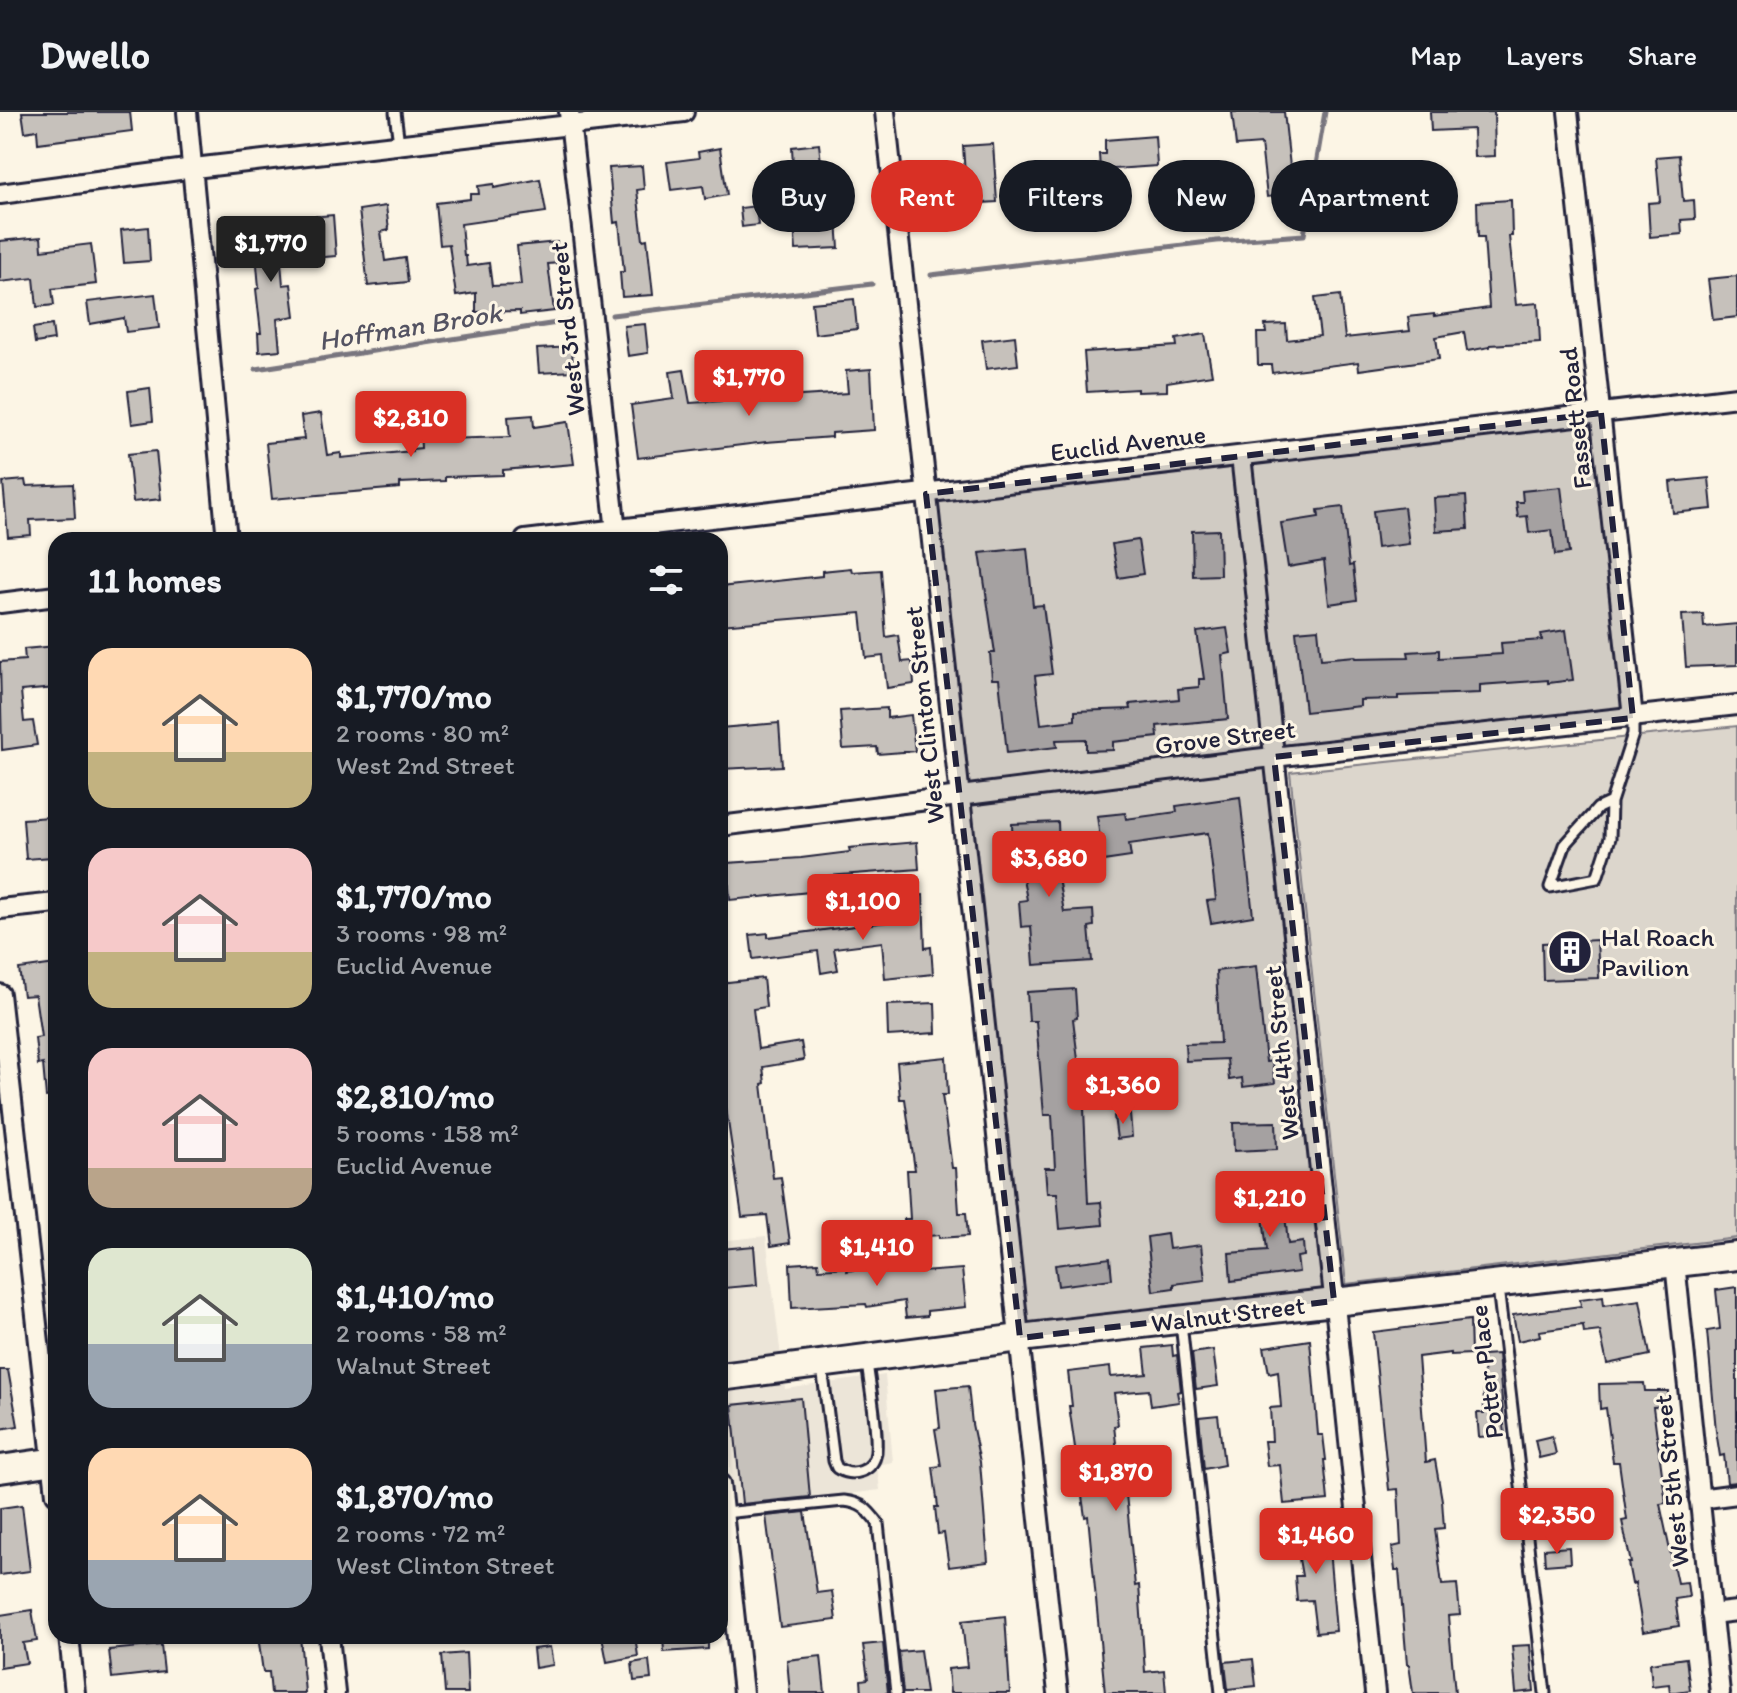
<!DOCTYPE html>
<meta charset="utf-8">
<style>
body{margin:0;font-family:Itim,sans-serif;background:#242831;color:#f1f3f6;height:100vh;display:flex;flex-direction:column;font-size:30px;white-space:nowrap}
*{box-sizing:border-box;margin:0}
p{font-size:26px;color:#9ea1a6}
.icon{flex:none;width:44px;height:44px;fill:none;stroke:currentColor;stroke-width:2;stroke-linecap:round;stroke-linejoin:round}
.map{position:relative;flex:1;overflow:hidden}
.side{position:absolute;left:48px;top:420px;width:680px;height:1112px;display:flex;flex-direction:column;background:#171b24;border-radius:24px;box-shadow:0 2px 6px #0004}
.side>*{flex:none}
.guide{position:absolute;left:752px;top:48px;width:760px;height:72px;display:flex;gap:16px}
.price{position:absolute;translate:-50% -68px;padding:0 18px;border-radius:8px;background:#d93025;color:#fff;font-size:26px;line-height:52px;filter:drop-shadow(0 2px 4px #0008)}
.price::after{content:'';position:absolute;left:50%;top:48px;width:24px;height:18px;margin-left:-12px;background:inherit;clip-path:polygon(0 0,100% 0,50% 100%)}
.price.current{background:#222;color:#fff}
ul{padding:0;list-style:none}
li{display:flex;align-items:center;gap:24px;height:200px;padding:0 40px}
li span{display:grid;place-items:center;flex:none;width:224px;height:160px;border-radius:24px;color:#555}
li>.icon{margin-inline-start:auto}
span .icon{width:96px;height:96px;fill:#fffc;stroke-width:1}
li b{font-size:34px}
h2{display:flex;justify-content:space-between;align-items:center;height:96px;padding:0 40px;font-size:34px}
.pill{padding:0 28px;border-radius:36px;background:#171b24;box-shadow:0 2px 6px #0004;font-size:28px;line-height:72px}
.pill.current{background:#d93025;color:#fff}
header{display:flex;align-items:center;gap:48px;box-sizing:border-box;height:112px;padding:0 40px;background:#171b24;border-bottom:2px solid #363941}
header strong{font-size:38px}
nav{display:flex;gap:44px;margin-inline-start:auto;font-size:28px}
.map>svg:first-child{display:block}
.built{fill:#ece5d8}
.green{fill:#dcd6cc;stroke:#7f7c84;stroke-width:2}
.lines{fill:none;stroke-linecap:round;stroke-linejoin:round}
.stream{stroke:#78757e;stroke-width:5}
.building{fill:#c6c1bb;stroke:#22223b;stroke-width:2}
.lane-casing{stroke:#22223b;stroke-width:15}
.street-casing{stroke:#22223b;stroke-width:24}
.secondary-casing{stroke:#22223b;stroke-width:32}
.lane{stroke:#fcf5e5;stroke-width:9}
.street{stroke:#fcf5e5;stroke-width:18}
.secondary{stroke:#fcf5e5;stroke-width:26}
.marked{fill:#22223b;fill-opacity:0.2;stroke:#22223b;stroke-width:6;stroke-dasharray:16 10;stroke-linejoin:round}
.labels{text-anchor:middle;dominant-baseline:central;stroke-width:6;stroke-linejoin:round;paint-order:stroke}
.street-label{font-size:26px;fill:#22223b;stroke:#fcf5e5}
.poi-label{font-size:26px;fill:#22223b;stroke:#fcf5e5;text-anchor:start}
.water-label{font-size:28px;font-style:italic;fill:#545362;stroke:#fcf5e5}
</style>
<header>
<strong>Dwello</strong>
<nav><a>Map</a><a>Layers</a><a>Share</a></nav>
</header>
<div class="map">
<svg width="1737" height="1581" viewBox="0 0 1737 1581">
<rect width="100%" height="100%" fill="#fcf5e5"/>
<filter id="ink" filterUnits="userSpaceOnUse"><feTurbulence type="fractalNoise" baseFrequency=".0125" numOctaves="2"/><feDisplacementMap in="SourceGraphic" scale="16" xChannelSelector="R" yChannelSelector="G"/><feConvolveMatrix kernelMatrix="1 2 1 2 8 2 1 2 1" color-interpolation-filters="sRGB"/></filter>
<g filter="url(#ink)">
<!-- built -->
<polygon class="built" points="766,1124 785,1277 885,1263 893,1350 877,1353 880,1378 734,1397 720,1255 720,1129"/>
<!-- green -->
<polygon class="green" points="1737,614 1737,1126 1346,1172 1290,660"/>
<g class="lines">
<!-- stream -->
<g class="stream">
<polyline points="931,163 1217,129 1304,123 1325,0"/>
<polyline points="612,203 872,172"/>
<polyline points="256,257 570,209"/>
</g>
</g>
<!-- building -->
<g class="building">
<polygon points="22,0 130,0 132,19 38,31 37,18 25,20"/>
<polygon points="1232,0 1284,0 1293,82 1267,85 1261,32 1236,34"/>
<polygon points="1430,0 1494,0 1495,44 1474,45 1473,17 1431,19"/>
<polygon points="1155,24 1157,54 1100,58 1099,42 1105,42 1105,28"/>
<polygon points="819,32 826,95 836,95 839,136 796,138 794,112 804,111 802,73 794,74 792,35"/>
<polygon points="993,32 997,90 967,92 963,34"/>
<polygon points="720,36 727,83 705,87 703,74 671,78 667,50 699,46 698,40"/>
<polygon points="1679,43 1683,89 1694,88 1695,107 1681,108 1682,122 1650,125 1648,91 1660,90 1656,45"/>
<polygon points="642,54 644,77 637,78 643,128 647,127 653,183 622,185 620,160 624,160 619,110 614,111 609,56"/>
<polygon points="540,67 546,100 461,112 464,144 466,144 467,154 489,151 492,174 521,173 517,134 557,130 559,151 548,152 554,199 520,203 520,199 476,200 476,181 456,184 449,132 440,133 436,91 470,87 470,82 479,82 478,74 494,72 494,76"/>
<polygon points="1511,88 1512,124 1509,124 1516,193 1538,191 1540,230 1490,233 1490,235 1467,239 1464,220 1436,225 1439,247 1359,258 1358,250 1272,261 1271,253 1258,253 1257,221 1266,221 1265,213 1286,212 1287,228 1320,224 1315,186 1340,183 1345,226 1410,219 1408,205 1434,202 1434,204 1489,196 1484,125 1478,125 1477,90"/>
<polygon points="386,94 389,118 381,120 385,149 405,146 408,170 368,174 359,98"/>
<polygon points="756,94 758,113 742,115 740,96"/>
<polygon points="333,103 336,144 313,146 310,105"/>
<polygon points="277,105 283,173 291,172 295,204 277,207 280,238 259,240 258,221 261,221 256,177 259,176 253,106"/>
<polygon points="148,115 150,149 124,151 121,118"/>
<polygon points="41,125 42,138 91,132 96,172 52,177 54,193 37,195 34,166 0,170 0,129"/>
<polygon points="1737,164 1737,205 1713,208 1708,167"/>
<polygon points="155,182 159,216 126,220 124,206 90,212 87,190"/>
<polygon points="854,187 857,217 815,222 812,191"/>
<polygon points="645,212 648,241 628,244 624,214"/>
<polygon points="52,213 54,228 35,231 33,216"/>
<polygon points="1205,222 1212,263 1167,270 1167,279 1137,280 1137,277 1087,280 1084,240 1177,234 1176,227"/>
<polygon points="1015,224 1018,253 986,257 982,228"/>
<polygon points="572,235 573,259 539,261 537,237"/>
<polygon points="871,257 874,318 832,321 832,325 766,330 638,346 631,293 674,287 670,260 684,258 690,291 848,281 846,259"/>
<polygon points="150,276 153,309 132,312 128,279"/>
<polygon points="321,301 327,343 341,341 341,346 412,339 412,337 421,336 420,320 442,319 442,327 510,325 508,305 533,303 534,315 568,310 574,352 503,358 503,363 445,365 445,369 400,371 400,376 272,387 266,331 304,327 301,304"/>
<polygon points="156,339 161,387 133,390 128,342"/>
<polygon points="1709,366 1712,397 1673,401 1670,370"/>
<polygon points="25,368 26,374 73,372 75,406 30,408 31,423 8,425 3,370"/>
<polygon points="1561,375 1569,441 1555,443 1552,418 1529,421 1527,404 1518,405 1516,390 1523,390 1522,379"/>
<polygon points="1466,384 1468,417 1436,419 1434,386"/>
<polygon points="1343,395 1349,454 1353,453 1357,488 1329,492 1324,449 1288,455 1281,411 1319,405 1318,398"/>
<polygon points="1404,395 1409,432 1377,436 1373,399"/>
<polygon points="1219,418 1220,463 1193,464 1192,419"/>
<polygon points="1138,428 1143,462 1118,466 1112,432"/>
<polygon points="1027,436 1033,494 1043,493 1052,562 1035,564 1041,612 1075,608 1075,599 1131,597 1130,592 1179,587 1178,577 1199,575 1199,567 1204,567 1197,520 1227,516 1231,541 1222,543 1228,607 1157,614 1158,625 1113,630 1113,638 1086,639 1086,627 1056,628 1057,635 1007,641 999,567 992,567 990,541 995,541 980,441"/>
<polygon points="851,456 852,460 881,458 886,525 898,523 902,550 912,549 914,572 887,576 883,544 866,546 861,501 720,513 720,475 822,464 822,459"/>
<polygon points="1703,502 1704,515 1737,512 1737,553 1686,555 1682,503"/>
<polygon points="1318,517 1321,547 1355,544 1356,546 1409,545 1408,540 1439,538 1439,546 1502,542 1501,531 1542,528 1541,522 1566,518 1573,568 1548,571 1548,568 1480,573 1480,581 1398,584 1398,587 1360,588 1360,594 1305,600 1296,519"/>
<polygon points="56,534 56,576 21,579 24,610 33,609 37,633 2,638 0,550 25,548 24,537"/>
<polygon points="887,596 887,606 911,603 915,639 878,642 877,635 843,637 840,599"/>
<polygon points="779,611 782,654 720,657 720,616"/>
<polygon points="1240,685 1253,804 1211,811 1207,789 1216,788 1208,721 1129,732 1131,745 1103,749 1097,704 1125,701 1126,707 1177,700 1176,694"/>
<polygon points="49,705 52,745 26,747 23,707"/>
<polygon points="1058,710 1059,737 1053,737 1064,800 1093,798 1094,814 1089,815 1092,849 1034,853 1031,814 1021,815 1019,789 1027,788 1018,739 1013,739 1012,712"/>
<polygon points="917,730 919,757 828,764 829,778 730,788 727,751 801,746 850,740 849,736"/>
<polygon points="923,783 925,836 931,835 933,862 885,867 882,830 834,836 838,858 821,861 818,839 753,847 750,823 768,821 768,825 894,809 894,784"/>
<polygon points="1597,828 1599,866 1543,868 1542,831"/>
<polygon points="56,852 56,984 46,985 43,952 38,953 35,926 41,925 35,883 23,884 19,857"/>
<polygon points="1256,854 1266,950 1272,949 1275,971 1243,975 1242,966 1229,968 1227,947 1186,949 1185,932 1220,931 1216,859"/>
<polygon points="763,866 766,895 753,897 758,937 801,930 804,948 763,955 765,971 762,972 773,1066 781,1065 790,1131 771,1134 767,1103 742,1105 720,955 720,871"/>
<polygon points="1075,877 1077,906 1073,907 1084,996 1088,1091 1101,1090 1103,1113 1060,1117 1057,1081 1047,1081 1045,1056 1055,1056 1052,1003 1044,1003 1036,909 1029,909 1027,880"/>
<polygon points="935,891 936,921 888,924 887,893"/>
<polygon points="946,945 948,983 942,983 952,1056 956,1056 959,1101 966,1101 968,1124 939,1126 939,1123 906,1126 904,1107 910,1107 907,1058 915,1058 905,987 900,987 897,950"/>
<polygon points="1130,1002 1132,1025 1117,1027 1114,1004"/>
<polygon points="1276,1010 1277,1037 1234,1039 1233,1011"/>
<polygon points="1290,1073 1294,1101 1285,1102 1288,1132 1303,1130 1304,1144 1297,1145 1299,1160 1231,1169 1229,1141 1267,1138 1263,1105 1256,1106 1253,1078"/>
<polygon points="1167,1122 1169,1137 1201,1133 1205,1168 1174,1172 1174,1176 1153,1179 1147,1125"/>
<polygon points="754,1134 757,1173 724,1176 721,1137"/>
<polygon points="1110,1146 1112,1167 1058,1174 1055,1153"/>
<polygon points="818,1150 819,1157 847,1155 847,1159 881,1153 882,1159 922,1154 922,1160 962,1157 966,1195 927,1199 927,1204 906,1206 904,1189 867,1195 866,1192 792,1196 790,1152"/>
<polygon points="1737,1175 1737,1370 1727,1371 1724,1343 1720,1344 1716,1319 1707,1219 1720,1217 1716,1178"/>
<polygon points="1603,1184 1604,1193 1640,1188 1650,1243 1607,1252 1600,1219 1584,1221 1583,1213 1539,1219 1540,1224 1518,1229 1513,1203 1581,1194 1580,1187"/>
<polygon points="1470,1208 1471,1242 1451,1243 1451,1241 1418,1245 1426,1350 1435,1348 1442,1388 1444,1416 1435,1417 1442,1473 1457,1472 1460,1503 1448,1504 1455,1581 1413,1581 1409,1552 1407,1552 1399,1458 1395,1458 1392,1435 1401,1433 1398,1377 1389,1378 1373,1220"/>
<polygon points="1310,1228 1318,1323 1323,1323 1326,1348 1324,1348 1328,1388 1284,1392 1280,1353 1267,1354 1264,1329 1272,1329 1270,1296 1281,1295 1278,1259 1269,1261 1264,1235"/>
<polygon points="1172,1233 1173,1244 1177,1243 1181,1279 1177,1280 1179,1290 1151,1294 1149,1278 1114,1281 1118,1313 1114,1314 1121,1373 1125,1372 1135,1474 1139,1473 1145,1560 1164,1558 1166,1581 1105,1581 1088,1404 1085,1405 1069,1294 1072,1294 1068,1260 1110,1255 1111,1265 1147,1262 1144,1236"/>
<polygon points="1213,1238 1218,1274 1196,1277 1192,1241"/>
<polygon points="1498,1242 1505,1323 1479,1325 1477,1301 1484,1301 1483,1243"/>
<polygon points="0,1258 8,1258 18,1314 0,1317"/>
<polygon points="1644,1271 1645,1279 1668,1279 1668,1294 1653,1295 1666,1391 1660,1392 1677,1471 1687,1470 1689,1485 1675,1487 1679,1514 1643,1520 1635,1471 1632,1472 1628,1451 1631,1451 1622,1409 1627,1408 1619,1350 1613,1350 1606,1296 1600,1297 1599,1272"/>
<polygon points="968,1274 972,1312 980,1350 988,1450 949,1455 944,1421 938,1422 935,1395 938,1395 933,1355 941,1354 935,1317 940,1316 936,1277"/>
<polygon points="801,1286 810,1385 742,1392 732,1293"/>
<polygon points="1218,1303 1224,1353 1204,1357 1199,1305"/>
<polygon points="1552,1324 1556,1342 1539,1346 1535,1328"/>
<polygon points="22,1393 30,1459 0,1463 0,1396"/>
<polygon points="805,1400 817,1481 832,1479 836,1508 780,1515 766,1404"/>
<polygon points="1327,1413 1336,1519 1316,1521 1312,1488 1297,1489 1295,1464 1302,1464 1294,1418"/>
<polygon points="1569,1435 1570,1451 1545,1453 1544,1437"/>
<polygon points="32,1498 37,1529 23,1531 27,1551 0,1555 0,1503"/>
<polygon points="1005,1504 1010,1581 950,1581 948,1557 967,1555 962,1509"/>
<polygon points="258,1524 300,1524 305,1581 271,1581 269,1560 263,1560"/>
<polygon points="602,1524 635,1524 638,1544 607,1550"/>
<polygon points="663,1524 708,1524 708,1537 664,1540"/>
<polygon points="883,1531 888,1581 862,1581 861,1568 868,1567 863,1533"/>
<polygon points="161,1533 164,1560 112,1566 109,1538"/>
<polygon points="1530,1533 1534,1579 1516,1581 1512,1534"/>
<polygon points="550,1535 553,1553 535,1556 533,1537"/>
<polygon points="920,1538 926,1581 903,1581 899,1540"/>
<polygon points="466,1541 468,1581 445,1581 442,1543"/>
<polygon points="821,1544 825,1581 790,1581 787,1548"/>
<polygon points="1686,1546 1690,1578 1670,1581 1669,1572 1652,1574 1650,1551"/>
<polygon points="1253,1547 1256,1574 1228,1577 1225,1550"/>
<polygon points="649,1548 651,1567 634,1569 632,1551"/>
</g>
<g class="lines">
<!-- lane casing -->
<g class="lane-casing">
<g id="lane">
<polyline points="395,0 399,32"/>
<polyline points="1611,690 1610,726 1597,766 1550,775 1565,733 1598,696 1611,690 1633,622 1633,606"/>
<polyline points="1498,1175 1545,1581"/>
<polyline points="1181,1211 1221,1581"/>
<path d="M822,1255L834,1349L837,1356C852,1366 874,1360 876,1340C878,1314 870,1277 867,1250"/>
<path d="M724,1401L844,1389C862,1391 867,1397 878,1411L896,1581"/>
</g>
</g>
<!-- street casing -->
<g class="street-casing">
<g id="street">
<polyline points="187,0 227,428"/>
<polyline points="569,0 617,428"/>
<polyline points="885,0 1058,1581"/>
<polyline points="1568,0 1633,606"/>
<polyline points="0,82 194,56 684,0"/>
<polyline points="1241,344 1337,1212 1375,1581"/>
<polyline points="525,428 1737,285"/>
<polyline points="0,491 56,484"/>
<polyline points="720,714 1255,647 1737,593"/>
<polyline points="0,797 56,791"/>
<polyline points="0,882 56,1382"/>
<polyline points="1675,1151 1720,1581"/>
<polyline points="720,1372 743,1581"/>
<polyline points="1699,1387 1737,1382"/>
<polyline points="1711,1502 1737,1499"/>
<polyline points="69,1524 75,1581"/>
<polyline points="329,1524 335,1581"/>
</g>
</g>
<!-- secondary casing -->
<g class="secondary-casing">
<g id="secondary">
<polyline points="720,1265 1020,1226 1737,1144"/>
<polyline points="0,1357 56,1349"/>
</g>
</g>
<!-- lane -->
<use href="#lane" class="lane"/>
<!-- street -->
<use href="#street" class="street"/>
<!-- secondary -->
<use href="#secondary" class="secondary"/>
</g>
</g>
<!-- marked area -->
<path class="marked" d="M1601,301L1633,606L1274,645L1334,1189L1020,1226L926,382Z"/>
<!-- icons -->
<defs>
<g id="building-disc" transform="scale(2.3)"><circle r="9.5" fill="#22223b" stroke="#fcf5e5"/><path d="M-4-6H4V6H1V3H-1V6H-4ZM-2.5-4.3h1.7v1.8h-1.7ZM.8-4.3h1.7v1.8H.8ZM-2.5-1h1.7V.8h-1.7ZM.8-1h1.7V.8H.8Z" fill="#fff"/></g>
</defs>
<g fill-rule="evenodd">
<use href="#building-disc" x="1570" y="840"/>
</g>
<g class="labels">
<!-- street labels -->
<g class="street-label">
<text transform="translate(567 217) rotate(-96)">West 3rd Street</text>
<text transform="translate(1575 306) rotate(-96)">Fassett Road</text>
<text transform="translate(1128 331) rotate(-7)">Euclid Avenue</text>
<text transform="translate(924 603) rotate(-96)">West Clinton Street</text>
<text transform="translate(1225 625) rotate(-7)">Grove Street</text>
<text transform="translate(1281 941) rotate(-96)">West 4th Street</text>
<text transform="translate(1228 1202) rotate(-7)">Walnut Street</text>
<text transform="translate(1486 1260) rotate(-97)">Potter Place</text>
<text transform="translate(1671 1369) rotate(-96)">West 5th Street</text>
</g>
<!-- poi labels -->
<g class="poi-label">
<text x="1601" y="825">Hal Roach<tspan x="1601" dy="30">Pavilion</tspan></text>
</g>
<!-- water labels -->
<g class="water-label">
<text transform="translate(410 214) rotate(-9)">Hoffman Brook</text>
</g>
</g>
</svg>
<b class="price current" style="left:271px;top:172px">$1,770</b>
<b class="price" style="left:749px;top:306px">$1,770</b>
<b class="price" style="left:411px;top:347px">$2,810</b>
<b class="price" style="left:1049px;top:787px">$3,680</b>
<b class="price" style="left:863px;top:830px">$1,100</b>
<b class="price" style="left:1123px;top:1014px">$1,360</b>
<b class="price" style="left:1270px;top:1127px">$1,210</b>
<b class="price" style="left:877px;top:1176px">$1,410</b>
<b class="price" style="left:1116px;top:1401px">$1,870</b>
<b class="price" style="left:1557px;top:1444px">$2,350</b>
<b class="price" style="left:1316px;top:1464px">$1,460</b>
<div class="guide">
<a class="pill">Buy</a>
<a class="pill current">Rent</a>
<a class="pill">Filters</a>
<a class="pill">New</a>
<a class="pill">Apartment</a>
</div>
<section class="side">
<h2>11 homes<svg class="icon" aria-label="filters" viewBox="0 0 24 24"><path d="M4 7h16M4 17h16"/><circle cx="9" cy="7" r="2"/><circle cx="15" cy="17" r="2"/></svg></h2>
<ul>
<li><span style="background:linear-gradient(#ffd9b3 65%,#c2b280 0)"><svg class="icon" aria-label="home" viewBox="0 0 24 24"><path d="M3 11l9-7 9 7M6 9v11h12V9"/></svg></span><div><b>$1,770/mo</b><p>2 rooms · 80 m²</p><p>West 2nd Street</p></div></li>
<li><span style="background:linear-gradient(#f6c9c9 65%,#c2b280 0)"><svg class="icon" aria-label="home" viewBox="0 0 24 24"><path d="M3 11l9-7 9 7M6 9v11h12V9"/></svg></span><div><b>$1,770/mo</b><p>3 rooms · 98 m²</p><p>Euclid Avenue</p></div></li>
<li><span style="background:linear-gradient(#f6c9c9 75%,#b9a48a 0)"><svg class="icon" aria-label="home" viewBox="0 0 24 24"><path d="M3 11l9-7 9 7M6 9v11h12V9"/></svg></span><div><b>$2,810/mo</b><p>5 rooms · 158 m²</p><p>Euclid Avenue</p></div></li>
<li><span style="background:linear-gradient(#dfe7d0 60%,#9aa5b1 0)"><svg class="icon" aria-label="home" viewBox="0 0 24 24"><path d="M3 11l9-7 9 7M6 9v11h12V9"/></svg></span><div><b>$1,410/mo</b><p>2 rooms · 58 m²</p><p>Walnut Street</p></div></li>
<li><span style="background:linear-gradient(#ffd9b3 70%,#9aa5b1 0)"><svg class="icon" aria-label="home" viewBox="0 0 24 24"><path d="M3 11l9-7 9 7M6 9v11h12V9"/></svg></span><div><b>$1,870/mo</b><p>2 rooms · 72 m²</p><p>West Clinton Street</p></div></li>
</ul>
</section>
</div>
